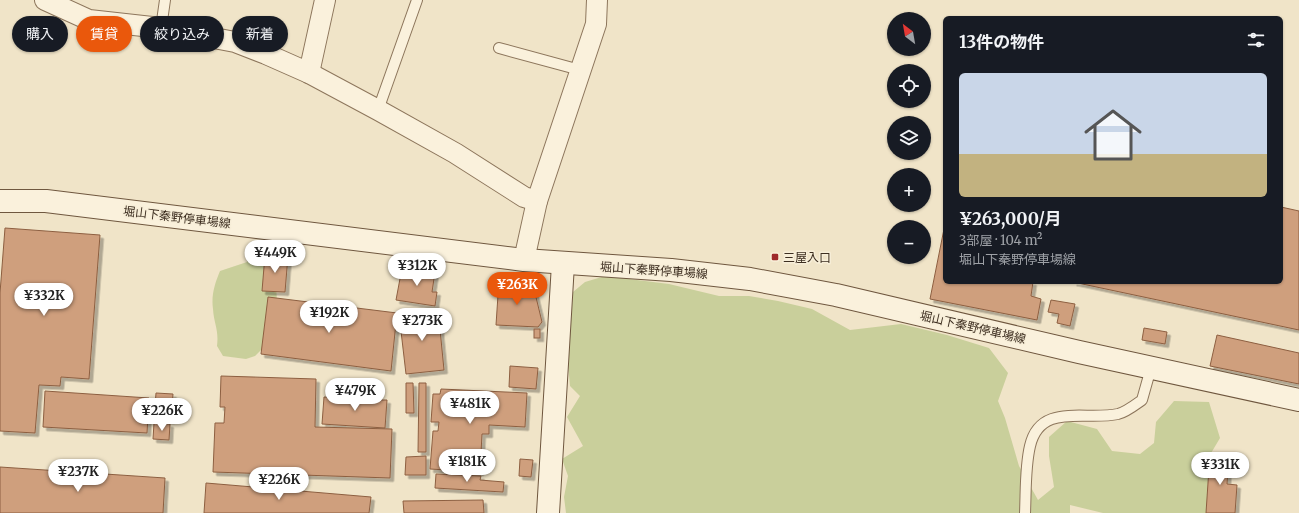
<!DOCTYPE html>
<html lang="ja">
<meta charset="utf-8">
<style>
body{margin:0;font-family:Merriweather,"Noto Sans JP",serif;background:#20242c;color:#f1f3f6;height:100vh;display:flex;flex-direction:column;font-size:15px;white-space:nowrap}
*{box-sizing:border-box;margin:0}
p{font-size:13px;color:#9ea1a6}
.icon{flex:none;width:22px;height:22px;fill:none;stroke:currentColor;stroke-width:2;stroke-linecap:round;stroke-linejoin:round}
.map{position:relative;flex:1;overflow:hidden}
.panel{position:absolute;left:943px;top:16px;width:340px;height:268px;display:flex;flex-direction:column;background:#171b24;border-radius:6px;box-shadow:0 1px 3px #0004}
.panel>*{flex:none}
.hud{position:absolute;left:12px;top:16px;width:380px;height:36px;display:flex;gap:8px}
.needle{width:26px;rotate:329deg}
.buttons{position:absolute;left:887px;top:12px;display:grid;gap:8px}
.buttons a{display:grid;place-items:center;width:44px;height:44px;border-radius:50%;background:#171b24;box-shadow:0 1px 3px #0004;font-size:20px}
.price{position:absolute;translate:-50% -34px;padding:0 9px;border-radius:14px;background:#fff;color:#222;font-size:13px;line-height:26px;filter:drop-shadow(0 1px 2px #0008)}
.price::after{content:'';position:absolute;left:50%;top:24px;width:12px;height:9px;margin-left:-6px;background:inherit;clip-path:polygon(0 0,100% 0,50% 100%)}
.price.current{background:#ea580c;color:#fff}
ul{padding:0;list-style:none}
li{display:grid;align-content:center;gap:8px;height:212px;padding:0 16px}
li span{display:grid;place-items:center;height:124px;border-radius:6px;color:#555}
li>.icon{margin-inline-start:auto}
span .icon{width:72px;height:72px;fill:#fffc;stroke-width:1}
li b{font-size:17px}
h2{display:flex;justify-content:space-between;align-items:center;height:48px;padding:0 16px;font-size:17px}
.chip{padding:0 14px;border-radius:18px;background:#171b24;box-shadow:0 1px 3px #0004;font-size:14px;line-height:36px}
.chip.current{background:#ea580c;color:#fff}
.map>svg:first-child{display:block}
.green{fill:#c9cf9b}
.building{fill:#cf9f7d;stroke:#8d5f41;filter:url(#shadow)}
.lines{fill:none;stroke-linecap:round;stroke-linejoin:round}
.lane-casing{stroke:#8d765c;stroke-width:12}
.street-casing{stroke:#8d765c;stroke-width:22}
.secondary-casing{stroke:#6f573f;stroke-width:24}
.lane{stroke:#faf1dc;stroke-width:10}
.street{stroke:#faf1dc;stroke-width:20}
.secondary{stroke:#faf1dc;stroke-width:22}
.poi-dot{fill:#9e2a2b;stroke:#f7eed8;stroke-width:1.5}
.labels{text-anchor:middle;dominant-baseline:central;stroke-width:3;stroke-linejoin:round;paint-order:stroke}
.street-label{font-size:12px;fill:#3d2e20;stroke:#f7eed8}
.poi-label{font-size:12px;fill:#3d2e20;stroke:#f7eed8;text-anchor:start}
</style>
<div class="map">
<svg width="1299" height="513" viewBox="0 0 1299 513">
<defs>
<filter id="shadow"><feDropShadow dx="3.5" dy="3.5" stdDeviation="0" flood-color="#0004"/></filter>
</defs>
<rect width="100%" height="100%" fill="#f0e4c8"/>
<!-- green -->
<g class="green">
<path d="M264,246L270,251L275,263L277,303L270,341L255,356L246,359L223,356L217,346C219,330 214,324 213,309C211,295 215,283 220,271L247,262L250,250Z"/>
<polygon points="605,276 669,284 719,296 749,296 778,301 812,309 850,330 901,324 947,335 989,348 1008,373 998,401 1005,418 1019,466 1038,500 1054,487 1049,456 1049,437 1067,421 1097,429 1112,451 1140,454 1154,443 1156,422 1174,401 1209,402 1220,438 1204,465 1211,490 1210,513 1103,513 1070,505 1070,513 566,513 564,497 568,476 562,459 583,446 567,417 580,396 570,386 568,364 573,292 585,282"/>
</g>
<!-- building -->
<g class="building">
<polygon points="1281,207 1299,211 1299,330 1073,282 1281,282"/>
<polygon points="945,224 945,282 1033,282 1031,296 1041,299 1037,320 930,299"/>
<polygon points="5,228 100,235 89,379 61,377 60,386 39,385 35,433 0,431 0,293"/>
<polygon points="265,255 288,256 285,292 262,291"/>
<polygon points="402,268 435,272 432,292 437,292 435,306 396,300"/>
<polygon points="499,280 519,280 519,285 528,286 527,291 535,293 542,322 538,327 496,325"/>
<polygon points="268,297 397,313 391,371 261,354"/>
<polygon points="1051,300 1075,304 1070,326 1057,323 1059,314 1048,312"/>
<polygon points="438,309 444,370 406,374 399,314"/>
<polygon points="1144,328 1167,332 1165,344 1142,340"/>
<rect x="534" y="329" width="6" height="9"/>
<polygon points="1217,335 1299,353 1299,384 1210,366"/>
<polygon points="510,366 538,368 536,389 509,387"/>
<polygon points="221,376 316,379 315,427 392,429 390,478 213,472 215,423 224,423 225,407 220,407"/>
<polygon points="406,383 413,383 414,413 406,413"/>
<polygon points="419,383 426,383 426,452 418,452"/>
<polygon points="441,389 527,393 525,427 489,425 489,434 482,434 480,472 430,469 433,431 438,431 439,422 431,422 433,394 440,394"/>
<polygon points="45,391 149,398 147,433 43,427"/>
<polygon points="156,393 173,394 171,420 154,419"/>
<polygon points="349,394 369,395 369,400 387,400 385,428 322,424 324,397 348,398"/>
<polygon points="154,423 170,424 169,440 153,439"/>
<polygon points="1210,453 1229,454 1227,484 1237,485 1235,513 1206,513"/>
<polygon points="426,456 426,475 405,475 406,457"/>
<polygon points="520,459 533,460 531,477 519,476"/>
<polygon points="0,467 165,478 163,513 0,513"/>
<polygon points="436,474 481,476 480,480 504,482 503,492 435,488"/>
<polygon points="206,483 371,497 369,513 204,513"/>
<polygon points="483,500 484,513 404,513 403,501"/>
</g>
<g class="lines">
<!-- lane casing -->
<g class="lane-casing">
<g id="lane">
<polyline points="161,28 165,0"/>
<polyline points="499,48 580,70"/>
<polyline points="378,110 417,0"/>
<path d="M1025,513C1026,491 1025,467 1030,446C1040,402 1085,421 1118,414C1126,412 1135,405 1142,400L1151,368"/>
</g>
</g>
<!-- street casing -->
<g class="street-casing">
<g id="street">
<polyline points="45,0 89,20 161,28 235,42 266,54 309,73 378,110 455,153 524,197 537,201"/>
<polyline points="309,73 325,0"/>
<polyline points="524,260 537,201 596,24 597,0"/>
</g>
</g>
<!-- secondary casing -->
<g class="secondary-casing">
<g id="secondary">
<polyline points="0,201 46,201 524,260 671,270 750,279 836,295 1079,352 1299,400"/>
<polyline points="548,513 563,264"/>
</g>
</g>
<!-- lane -->
<use href="#lane" class="lane"/>
<!-- street -->
<use href="#street" class="street"/>
<!-- secondary -->
<use href="#secondary" class="secondary"/>
</g>
<!-- markers -->
<rect class="poi-dot" x="771" y="253" width="8" height="8" rx="2"/>
<g class="labels">
<!-- street labels -->
<g class="street-label">
<text transform="translate(177 217) rotate(7)">堀山下秦野停車場線</text>
<text transform="translate(654 270) rotate(4)">堀山下秦野停車場線</text>
<text transform="translate(973 327) rotate(13)">堀山下秦野停車場線</text>
</g>
<!-- poi labels -->
<g class="poi-label">
<text x="783" y="257">三屋入口</text>
</g>
</g>
</svg>
<div class="buttons">
<a><svg class="needle" viewBox="-14 -14 28 28"><path d="M0-13l5 13h-10z" fill="#e53935"/><path d="M0 13l5-13h-10z" fill="#9ea1a6"/></svg></a>
<a><svg class="icon" aria-label="locate" viewBox="0 0 24 24"><circle cx="12" cy="12" r="6"/><path d="M12 2v4M12 18v4M2 12h4M18 12h4"/></svg></a>
<a><svg class="icon" aria-label="layers" viewBox="0 0 24 24"><path d="M12 4l9 5-9 5-9-5zM3 14l9 5 9-5"/></svg></a>
<a>+</a>
<a>−</a>
</div>
<b class="price" style="left:275px;top:274px">¥449K</b>
<b class="price" style="left:417px;top:287px">¥312K</b>
<b class="price current" style="left:517px;top:306px">¥263K</b>
<b class="price" style="left:44px;top:317px">¥332K</b>
<b class="price" style="left:329px;top:334px">¥192K</b>
<b class="price" style="left:422px;top:342px">¥273K</b>
<b class="price" style="left:355px;top:412px">¥479K</b>
<b class="price" style="left:470px;top:425px">¥481K</b>
<b class="price" style="left:162px;top:432px">¥226K</b>
<b class="price" style="left:467px;top:483px">¥181K</b>
<b class="price" style="left:1220px;top:486px">¥331K</b>
<b class="price" style="left:78px;top:493px">¥237K</b>
<b class="price" style="left:279px;top:501px">¥226K</b>
<div class="hud">
<a class="chip">購入</a>
<a class="chip current">賃貸</a>
<a class="chip">絞り込み</a>
<a class="chip">新着</a>
</div>
<section class="panel">
<h2>13件の物件<svg class="icon" aria-label="filters" viewBox="0 0 24 24"><path d="M4 7h16M4 17h16"/><circle cx="9" cy="7" r="2"/><circle cx="15" cy="17" r="2"/></svg></h2>
<ul>
<li><span style="background:linear-gradient(#c9d6e8 65%,#c2b280 0)"><svg class="icon" aria-label="home" viewBox="0 0 24 24"><path d="M3 11l9-7 9 7M6 9v11h12V9"/></svg></span><div><b>¥263,000/月</b><p>3部屋 · 104 m²</p><p>堀山下秦野停車場線</p></div></li>
</ul>
</section>
</div>
